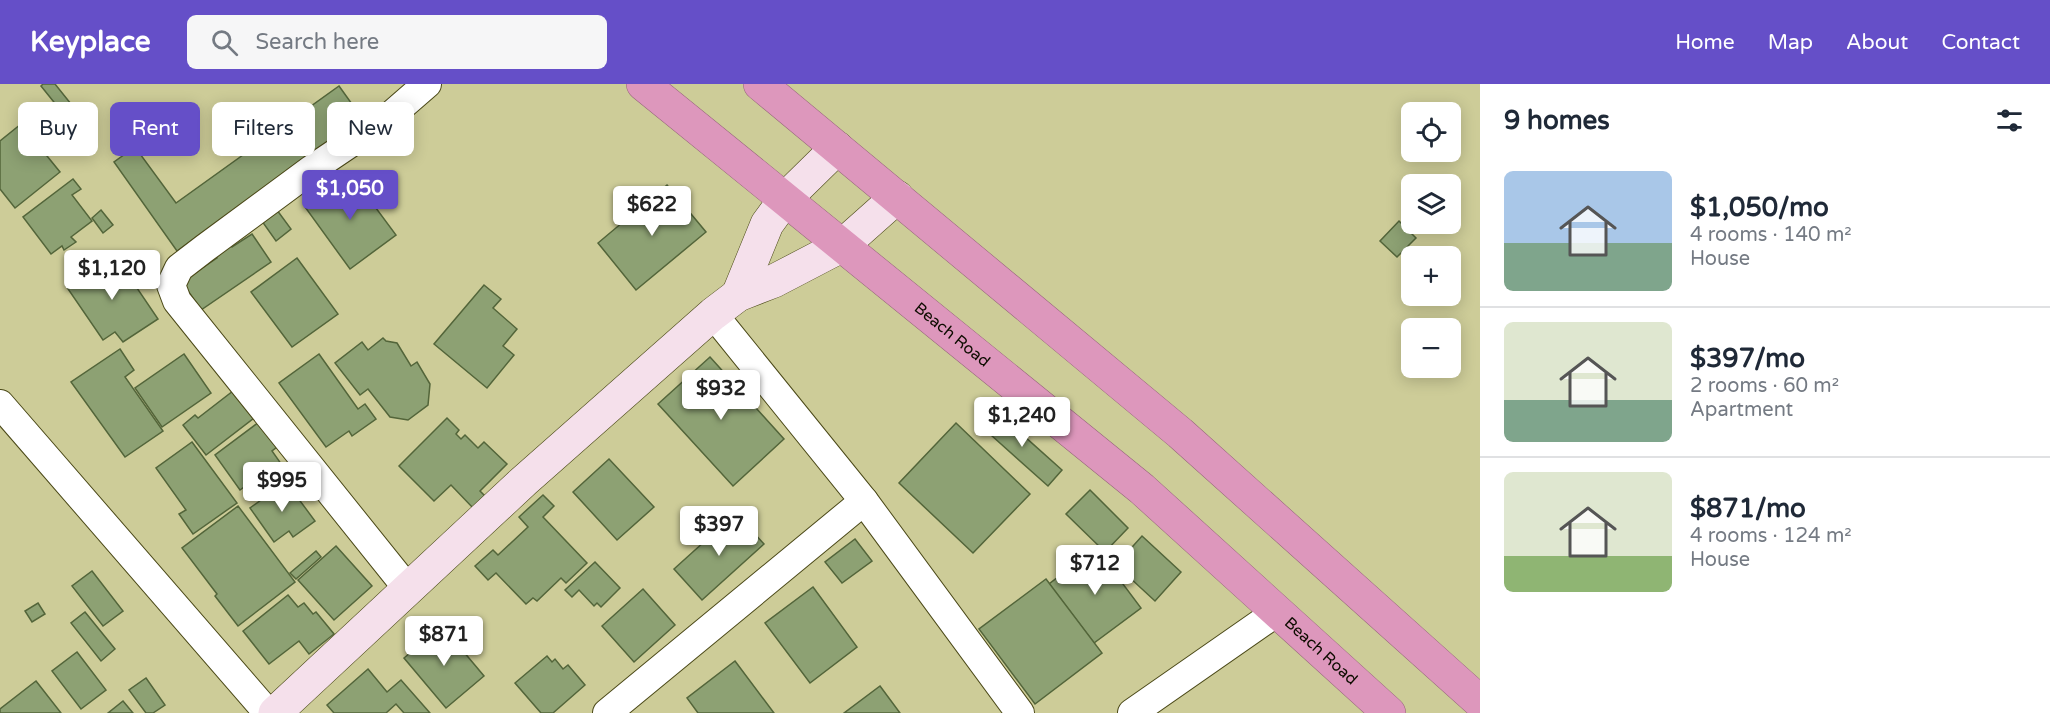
<!DOCTYPE html>
<meta charset="utf-8">
<style>
body{margin:0;font-family:"Varela Round",sans-serif;background:#f6f6f7;color:#1f2937;height:100vh;display:flex;flex-direction:column;font-size:22px;white-space:nowrap}
*{box-sizing:border-box;margin:0}
p{font-size:20px;color:#747a83}
.icon{flex:none;width:33px;height:33px;fill:none;stroke:currentColor;stroke-width:2;stroke-linecap:round;stroke-linejoin:round}
.map{position:relative;flex:1;overflow:hidden}
.sheet{display:flex;flex-direction:column;background:#fff;width:570px}
.sheet>*{flex:none}
.guide{position:absolute;left:18px;top:18px;width:570px;height:54px;display:flex;gap:12px}
.tools{position:absolute;left:1401px;top:18px;display:grid;gap:12px}
.tools a{display:grid;place-items:center;width:60px;height:60px;border-radius:9px;background:#fff;box-shadow:0 3px 15px #0003;font-size:30px}
.price{position:absolute;translate:-50% -51px;padding:0 14px;border-radius:6px;background:#fff;color:#222;font-size:20px;line-height:39px;filter:drop-shadow(0 2px 3px #0008)}
.price::after{content:'';position:absolute;left:50%;top:36px;width:18px;height:14px;margin-left:-9px;background:inherit;clip-path:polygon(0 0,100% 0,50% 100%)}
.price.selected{background:#654fc8;color:#fff}
ul{padding:0;list-style:none}
li{display:flex;align-items:center;gap:18px;height:150px;padding:0 24px}
li+li{border-top:2px solid #e0e1e3}
li span{display:grid;place-items:center;flex:none;width:168px;height:120px;border-radius:9px;color:#555}
li>.icon{margin-inline-start:auto}
span .icon{width:72px;height:72px;fill:#fffc;stroke-width:1}
li b{font-size:26px}
h2{display:flex;justify-content:space-between;align-items:center;height:72px;padding:0 24px;font-size:26px}
.chip{padding:0 21px;border-radius:9px;background:#fff;box-shadow:0 3px 15px #0003;font-size:21px;line-height:54px}
.chip.selected{background:#654fc8;color:#fff}
header{display:flex;align-items:center;gap:36px;box-sizing:border-box;height:84px;padding:0 30px;background:#654fc8;color:#fff}
header strong{font-size:28px}
nav{display:flex;gap:33px;margin-inline-start:auto;font-size:21px}
.search{width:420px;height:54px;background:#f6f6f7;display:flex;align-items:center;gap:15px;box-sizing:border-box;padding:0 21px;border-radius:9px;color:#747a83;font-size:22px}
main{display:flex;flex:1;min-height:0}
.map>svg:first-child{display:block}
.building{fill:#8da173;stroke:#53653a;stroke-width:1.5}
.lines{fill:none;stroke-linecap:round;stroke-linejoin:round}
.street-casing{stroke:#4b4918;stroke-width:30}
.secondary-casing{stroke:#4b4918;stroke-width:34}
.highway-casing{stroke:#95667a;stroke-width:34}
.street{stroke:#fff;stroke-width:28}
.secondary{stroke:#f5e0eb;stroke-width:33}
.highway{stroke:#dd97bc;stroke-width:33}
.labels{text-anchor:middle;dominant-baseline:central;stroke-width:6;stroke-linejoin:round;paint-order:stroke}
.street-label{font-size:16px;fill:#0e0c00;stroke:#dad9a5}
</style>
<header>
<strong>Keyplace</strong>
<div class="search"><svg class="icon" aria-label="search" viewBox="0 0 24 24"><circle cx="10" cy="10" r="6"/><path d="M15 15l6 6"/></svg>Search here</div>
<nav><a>Home</a><a>Map</a><a>About</a><a>Contact</a></nav>
</header>
<main>
<div class="map">
<svg width="1480" height="629" viewBox="0 0 1480 629">
<rect width="100%" height="100%" fill="#cdcc98"/>
<!-- building -->
<g class="building">
<polygon points="43,0 55,0 95,50 86,58 41,2"/>
<polygon points="339,2 362,34 177,167 114,78 135,63 176,119"/>
<polygon points="21,40 60,88 15,124 0,105 0,57"/>
<polygon points="350,89 396,151 350,185 305,123"/>
<polygon points="73,95 81,105 72,111 92,137 71,153 76,158 64,166 62,162 51,170 23,133"/>
<polygon points="667,101 706,148 636,206 598,159"/>
<polygon points="274,122 291,145 276,157 259,133"/>
<polygon points="101,126 113,141 103,149 92,134"/>
<polygon points="1399,137 1416,154 1397,173 1380,157"/>
<polygon points="252,150 271,178 201,226 182,198 217,174 214,171 230,160 232,163"/>
<polygon points="114,170 158,235 123,258 115,248 103,256 66,202"/>
<polygon points="297,174 338,230 292,263 251,208"/>
<polygon points="484,201 501,215 493,224 517,245 503,262 514,271 487,304 434,260"/>
<polygon points="383,254 386,257 397,259 411,282 417,278 430,300 428,321 408,336 390,333 368,305 360,311 335,279 362,258 368,266"/>
<polygon points="120,265 134,286 125,293 163,347 125,373 71,298"/>
<polygon points="184,270 211,309 162,343 135,304"/>
<polygon points="319,270 358,325 365,320 376,335 352,352 349,347 326,363 279,299"/>
<polygon points="710,273 784,355 733,402 658,320"/>
<polygon points="233,307 254,334 206,371 183,341 195,331 198,334"/>
<polygon points="996,327 1062,386 1048,402 982,343"/>
<polygon points="447,334 459,346 456,350 461,355 465,351 478,364 484,358 507,380 480,407 485,412 473,424 451,401 434,417 399,382"/>
<polygon points="259,338 277,363 272,367 284,384 275,390 270,384 240,406 215,371"/>
<polygon points="956,339 1030,410 973,469 899,399"/>
<polygon points="192,358 237,419 193,450 179,430 186,426 156,384"/>
<polygon points="609,375 654,423 617,456 573,408"/>
<polygon points="286,398 315,437 293,453 289,447 274,458 250,424"/>
<polygon points="1090,406 1128,444 1105,468 1066,430"/>
<polygon points="543,411 554,422 543,433 587,479 566,499 561,494 537,517 533,514 526,520 496,489 488,496 475,482 493,466 498,471 528,443 519,433"/>
<polygon points="238,422 295,498 238,542 215,512 217,510 182,464"/>
<polygon points="736,429 764,460 702,516 674,485"/>
<polygon points="1142,452 1181,488 1155,517 1116,481"/>
<polygon points="855,455 872,477 842,499 825,478"/>
<polygon points="336,462 372,502 334,536 298,496"/>
<polygon points="1096,464 1141,524 1094,559 1049,500"/>
<polygon points="316,467 321,473 296,495 290,489"/>
<polygon points="595,478 620,504 601,523 597,519 594,522 579,506 572,513 565,506"/>
<polygon points="92,487 123,527 103,542 72,502"/>
<polygon points="1046,495 1102,569 1035,620 979,545"/>
<polygon points="813,503 857,563 810,599 765,539"/>
<polygon points="643,505 675,541 634,578 602,542"/>
<polygon points="288,511 298,523 304,519 313,530 316,528 334,550 309,570 299,557 269,580 243,547"/>
<polygon points="38,519 45,530 32,538 25,527"/>
<polygon points="85,528 115,565 101,577 71,539"/>
<polygon points="442,542 484,592 446,624 404,574"/>
<polygon points="77,568 106,606 81,625 52,587"/>
<polygon points="547,572 552,578 555,575 563,585 568,581 585,601 553,629 541,629 515,599"/>
<polygon points="735,577 774,629 698,629 687,614"/>
<polygon points="368,585 387,608 401,596 430,629 404,629 396,620 386,629 334,629 327,621"/>
<polygon points="146,594 165,621 153,629 146,629 129,606"/>
<polygon points="36,597 61,629 0,629 0,625"/>
<polygon points="880,602 900,629 844,629"/>
<polygon points="123,617 133,629 108,629"/>
</g>
<g class="lines">
<!-- street casing -->
<g class="street-casing">
<g id="street">
<polyline points="713,230 864,417 1020,629"/>
<polyline points="0,320 268,629"/>
<polyline points="408,505 177,217 171,201 179,184 205,164 312,85 389,33 427,0"/>
<polyline points="607,629 864,417"/>
<polyline points="1132,629 1277,528"/>
</g>
</g>
<!-- secondary casing -->
<g class="secondary-casing">
<g id="secondary">
<polyline points="738,211 767,140 786,114 837,64"/>
<polyline points="275,629 524,397 713,230 738,211 774,197 843,161 897,113"/>
</g>
</g>
<!-- highway casing -->
<g class="highway-casing">
<g id="highway">
<path id="s1" d="M643,0L1142,405L1389,629"/>
<polyline points="760,0 1180,349 1480,618"/>
</g>
</g>
<!-- street -->
<use href="#street" class="street"/>
<!-- secondary -->
<use href="#secondary" class="secondary"/>
<!-- highway -->
<use href="#highway" class="highway"/>
</g>
<g class="labels">
<!-- street labels -->
<g class="street-label">
<text stroke="none"><textPath href="#s1" startOffset="398">Beach Road</textPath></text>
<text stroke="none"><textPath href="#s1" startOffset="884">Beach Road</textPath></text>
</g>
</g>
</svg>
<div class="tools">
<a><svg class="icon" aria-label="locate" viewBox="0 0 24 24"><circle cx="12" cy="12" r="6"/><path d="M12 2v4M12 18v4M2 12h4M18 12h4"/></svg></a>
<a><svg class="icon" aria-label="layers" viewBox="0 0 24 24"><path d="M12 4l9 5-9 5-9-5zM3 14l9 5 9-5"/></svg></a>
<a>+</a>
<a>−</a>
</div>
<b class="price selected" style="left:350px;top:137px">$1,050</b>
<b class="price" style="left:652px;top:153px">$622</b>
<b class="price" style="left:112px;top:217px">$1,120</b>
<b class="price" style="left:721px;top:337px">$932</b>
<b class="price" style="left:1022px;top:364px">$1,240</b>
<b class="price" style="left:282px;top:429px">$995</b>
<b class="price" style="left:719px;top:473px">$397</b>
<b class="price" style="left:1095px;top:512px">$712</b>
<b class="price" style="left:444px;top:583px">$871</b>
<div class="guide">
<a class="chip">Buy</a>
<a class="chip selected">Rent</a>
<a class="chip">Filters</a>
<a class="chip">New</a>
</div>
</div>
<section class="sheet">
<h2>9 homes<svg class="icon" aria-label="filters" viewBox="0 0 24 24"><path d="M4 7h16M4 17h16"/><circle cx="9" cy="7" r="2"/><circle cx="15" cy="17" r="2"/></svg></h2>
<ul>
<li><span style="background:linear-gradient(#a9c7e8 60%,#7fa58c 0)"><svg class="icon" aria-label="home" viewBox="0 0 24 24"><path d="M3 11l9-7 9 7M6 9v11h12V9"/></svg></span><div><b>$1,050/mo</b><p>4 rooms · 140 m²</p><p>House</p></div></li>
<li><span style="background:linear-gradient(#dfe7d0 65%,#7fa58c 0)"><svg class="icon" aria-label="home" viewBox="0 0 24 24"><path d="M3 11l9-7 9 7M6 9v11h12V9"/></svg></span><div><b>$397/mo</b><p>2 rooms · 60 m²</p><p>Apartment</p></div></li>
<li><span style="background:linear-gradient(#dfe7d0 70%,#8fb573 0)"><svg class="icon" aria-label="home" viewBox="0 0 24 24"><path d="M3 11l9-7 9 7M6 9v11h12V9"/></svg></span><div><b>$871/mo</b><p>4 rooms · 124 m²</p><p>House</p></div></li>
</ul>
</section>
</main>
